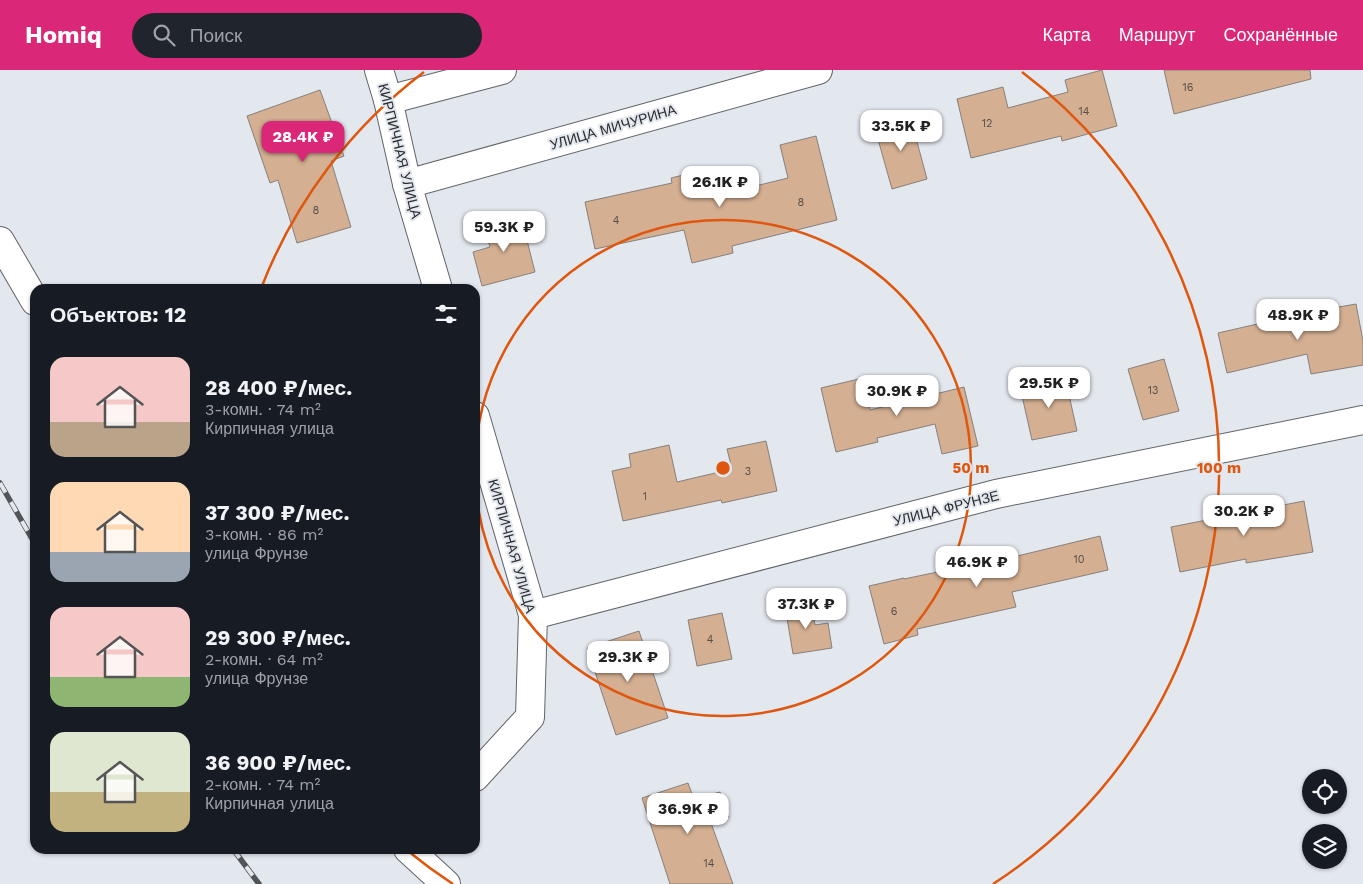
<!DOCTYPE html>
<html lang="ru">
<meta charset="utf-8">
<style>
body{margin:0;font-family:"Work Sans",sans-serif;background:#20242c;color:#f1f3f6;height:100vh;display:flex;flex-direction:column;font-size:19px;white-space:nowrap}
*{box-sizing:border-box;margin:0}
p{font-size:16px;color:#9ea1a6}
.icon{flex:none;width:28px;height:28px;fill:none;stroke:currentColor;stroke-width:2;stroke-linecap:round;stroke-linejoin:round}
.map{position:relative;flex:1;overflow:hidden}
.drawer{position:absolute;left:30px;top:214px;width:450px;height:570px;display:flex;flex-direction:column;background:#171b24;border-radius:15px;box-shadow:0 1px 4px #0004}
.drawer>*{flex:none}
.tools{position:absolute;left:1302px;top:699px;display:grid;gap:10px}
.tools a{display:grid;place-items:center;width:45px;height:45px;border-radius:50%;background:#171b24;box-shadow:0 1px 4px #0004;font-size:25px}
.price{position:absolute;translate:-50% -42px;padding:0 11px;border-radius:10px;background:#fff;color:#222;font-size:16px;line-height:32px;filter:drop-shadow(0 1px 2px #0008)}
.price::after{content:'';position:absolute;left:50%;top:30px;width:15px;height:11px;margin-left:-8px;background:inherit;clip-path:polygon(0 0,100% 0,50% 100%)}
.price.current{background:#db2777;color:#fff}
ul{padding:0;list-style:none}
li{display:flex;align-items:center;gap:15px;height:125px;padding:0 20px}
li span{display:grid;place-items:center;flex:none;width:140px;height:100px;border-radius:15px;color:#555}
li>.icon{margin-inline-start:auto}
span .icon{width:60px;height:60px;fill:#fffc;stroke-width:1}
li b{font-size:21px}
h2{display:flex;justify-content:space-between;align-items:center;height:60px;padding:0 20px;font-size:21px}
header{display:flex;align-items:center;gap:30px;box-sizing:border-box;height:70px;padding:0 25px;background:#db2777;color:#fff}
header strong{font-size:24px}
nav{display:flex;gap:28px;margin-inline-start:auto;font-size:18px}
.search{width:350px;height:45px;background:#20242c;display:flex;align-items:center;gap:12px;box-sizing:border-box;padding:0 18px;border-radius:28px;color:#9ea1a6;font-size:19px}
.map>svg:first-child{display:block}
.building{fill:#d4af92;stroke:#86807c}
.lines{fill:none;stroke-linecap:round;stroke-linejoin:round}
.minor-casing{stroke:#61646a;stroke-width:30}
.secondary-casing{stroke:#61646a;stroke-width:30}
.minor{stroke:#fff;stroke-width:28}
.secondary{stroke:#fff;stroke-width:28}
.rail-casing{stroke:#535458;stroke-width:5.5}
.rail{stroke:#e3e7ee;stroke-width:4;stroke-dasharray:11;stroke-linecap:butt}
.ring{fill:none;stroke:#df570e;stroke-width:2.5}
.labels{text-anchor:middle;dominant-baseline:central;stroke-width:4;stroke-linejoin:round;paint-order:stroke}
.number-label{font-size:11px;fill:#564e48}
.street-label{font-size:14px;fill:#2c2d30;stroke:#e3e7ee}
.centre{fill:#df570e;stroke:#e3e7ee;stroke-width:2.5}
.ring-label{font-size:15px;text-anchor:middle;font-weight:bold;fill:#df570e;stroke:#e3e7ee;stroke-width:4;stroke-linejoin:round;paint-order:stroke}
</style>
<header>
<strong>Homiq</strong>
<div class="search"><svg class="icon" aria-label="search" viewBox="0 0 24 24"><circle cx="10" cy="10" r="6"/><path d="M15 15l6 6"/></svg>Поиск</div>
<nav><a>Карта</a><a>Маршрут</a><a>Сохранённые</a></nav>
</header>
<div class="map">
<svg width="1363" height="814" viewBox="0 0 1363 814">
<rect width="100%" height="100%" fill="#e3e7ee"/>
<!-- building -->
<g class="building">
<polygon points="1102,0 1117,56 1062,71 1061,66 971,88 957,29 1003,17 1008,38 1068,22 1065,10"/>
<polygon points="1164,0 1310,0 1311,9 1174,44"/>
<polygon points="320,20 344,86 331,91 351,157 297,173 278,110 270,113 247,46"/>
<polygon points="910,46 927,109 892,119 874,55"/>
<polygon points="816,66 837,150 732,176 733,183 692,193 684,160 595,179 585,132 672,113 671,108 712,98 719,125 788,108 780,75"/>
<polygon points="521,147 535,202 482,216 473,182 490,177 484,156"/>
<polygon points="1356,234 1363,271 1363,295 1311,304 1307,284 1227,303 1218,263 1310,242"/>
<polygon points="1164,289 1179,341 1143,350 1128,299"/>
<polygon points="1065,307 1077,361 1032,370 1020,317"/>
<polygon points="863,308 870,340 964,317 978,376 942,384 935,354 877,368 878,372 836,382 821,318"/>
<polygon points="766,371 777,421 722,433 721,430 623,451 612,401 631,397 629,384 669,375 677,412 732,399 727,379"/>
<polygon points="1304,431 1313,482 1246,493 1246,489 1180,502 1171,457"/>
<polygon points="1100,466 1108,500 1012,522 1016,537 917,559 918,565 884,574 869,516 904,508 904,509 1005,488 1005,489"/>
<polygon points="811,531 815,555 828,553 832,578 793,584 785,536"/>
<polygon points="722,543 732,589 697,596 688,550"/>
<polygon points="639,561 668,648 616,665 587,578"/>
<polygon points="688,713 694,729 720,722 729,747 711,753 733,814 670,814 642,728"/>
</g>
<g class="lines">
<!-- minor casing -->
<g class="minor-casing">
<g id="minor">
<polyline points="379,0 388,30 407,114 438,219"/>
<polyline points="388,30 502,0"/>
<polyline points="407,114 818,0"/>
<polyline points="475,346 533,545 530,647 475,707"/>
<polyline points="533,545 996,424 1363,350"/>
</g>
</g>
<!-- secondary casing -->
<g class="secondary-casing">
<g id="secondary">
<polyline points="0,171 35,231"/>
<polyline points="408,779 446,814"/>
</g>
</g>
<!-- minor -->
<use href="#minor" class="minor"/>
<!-- secondary -->
<use href="#secondary" class="secondary"/>
<!-- rail casing -->
<g class="rail-casing">
<g id="rail">
<polyline points="0,413 35,474"/>
<polyline points="233,779 259,814"/>
</g>
</g>
<!-- rail -->
<use href="#rail" class="rail"/>
</g>
<!-- distance rings -->
<g class="ring">
<path d="M475 396A248 248 0 1 1 475 400"/>
<path d="M453 814A496 496 0 0 1 408 781M262 216A496 496 0 0 1 424 2M1022 2A496 496 0 0 1 993 814"/>
</g>
<g class="labels">
<!-- number labels -->
<g class="number-label">
<text x="1188" y="17">16</text>
<text x="1084" y="41">14</text>
<text x="987" y="53">12</text>
<text x="801" y="132">8</text>
<text x="316" y="140">8</text>
<text x="616" y="150">4</text>
<text x="1153" y="320">13</text>
<text x="748" y="401">3</text>
<text x="645" y="426">1</text>
<text x="1079" y="489">10</text>
<text x="894" y="541">6</text>
<text x="710" y="569">4</text>
<text x="709" y="793">14</text>
</g>
<!-- street labels -->
<g class="street-label">
<text transform="translate(613 57) rotate(-16)">УЛИЦА МИЧУРИНА</text>
<text transform="translate(400 81) rotate(76)">КИРПИЧНАЯ УЛИЦА</text>
<text transform="translate(946 438) rotate(-14)">УЛИЦА ФРУНЗЕ</text>
<text transform="translate(512 476) rotate(74)">КИРПИЧНАЯ УЛИЦА</text>
</g>
</g>
<circle cx="723" cy="398" r="8" class="centre"/>
<g class="ring-label">
<text x="971" y="403">50 m</text>
<text x="1219" y="403">100 m</text>
</g>
</svg>
<div class="tools">
<a><svg class="icon" aria-label="locate" viewBox="0 0 24 24"><circle cx="12" cy="12" r="6"/><path d="M12 2v4M12 18v4M2 12h4M18 12h4"/></svg></a>
<a><svg class="icon" aria-label="layers" viewBox="0 0 24 24"><path d="M12 4l9 5-9 5-9-5zM3 14l9 5 9-5"/></svg></a>
</div>
<b class="price" style="left:901px;top:82px">33.5K ₽</b>
<b class="price current" style="left:303px;top:93px">28.4K ₽</b>
<b class="price" style="left:720px;top:138px">26.1K ₽</b>
<b class="price" style="left:504px;top:183px">59.3K ₽</b>
<b class="price" style="left:1298px;top:271px">48.9K ₽</b>
<b class="price" style="left:1049px;top:339px">29.5K ₽</b>
<b class="price" style="left:897px;top:347px">30.9K ₽</b>
<b class="price" style="left:1244px;top:467px">30.2K ₽</b>
<b class="price" style="left:977px;top:518px">46.9K ₽</b>
<b class="price" style="left:806px;top:560px">37.3K ₽</b>
<b class="price" style="left:628px;top:613px">29.3K ₽</b>
<b class="price" style="left:688px;top:765px">36.9K ₽</b>
<section class="drawer">
<h2>Объектов: 12<svg class="icon" aria-label="filters" viewBox="0 0 24 24"><path d="M4 7h16M4 17h16"/><circle cx="9" cy="7" r="2"/><circle cx="15" cy="17" r="2"/></svg></h2>
<ul>
<li><span style="background:linear-gradient(#f6c9c9 65%,#b9a48a 0)"><svg class="icon" aria-label="home" viewBox="0 0 24 24"><path d="M3 11l9-7 9 7M6 9v11h12V9"/></svg></span><div><b>28 400 ₽/мес.</b><p>3-комн. · 74 m²</p><p>Кирпичная улица</p></div></li>
<li><span style="background:linear-gradient(#ffd9b3 70%,#9aa5b1 0)"><svg class="icon" aria-label="home" viewBox="0 0 24 24"><path d="M3 11l9-7 9 7M6 9v11h12V9"/></svg></span><div><b>37 300 ₽/мес.</b><p>3-комн. · 86 m²</p><p>улица Фрунзе</p></div></li>
<li><span style="background:linear-gradient(#f6c9c9 70%,#8fb573 0)"><svg class="icon" aria-label="home" viewBox="0 0 24 24"><path d="M3 11l9-7 9 7M6 9v11h12V9"/></svg></span><div><b>29 300 ₽/мес.</b><p>2-комн. · 64 m²</p><p>улица Фрунзе</p></div></li>
<li><span style="background:linear-gradient(#dfe7d0 60%,#c2b280 0)"><svg class="icon" aria-label="home" viewBox="0 0 24 24"><path d="M3 11l9-7 9 7M6 9v11h12V9"/></svg></span><div><b>36 900 ₽/мес.</b><p>2-комн. · 74 m²</p><p>Кирпичная улица</p></div></li>
</ul>
</section>
</div>
